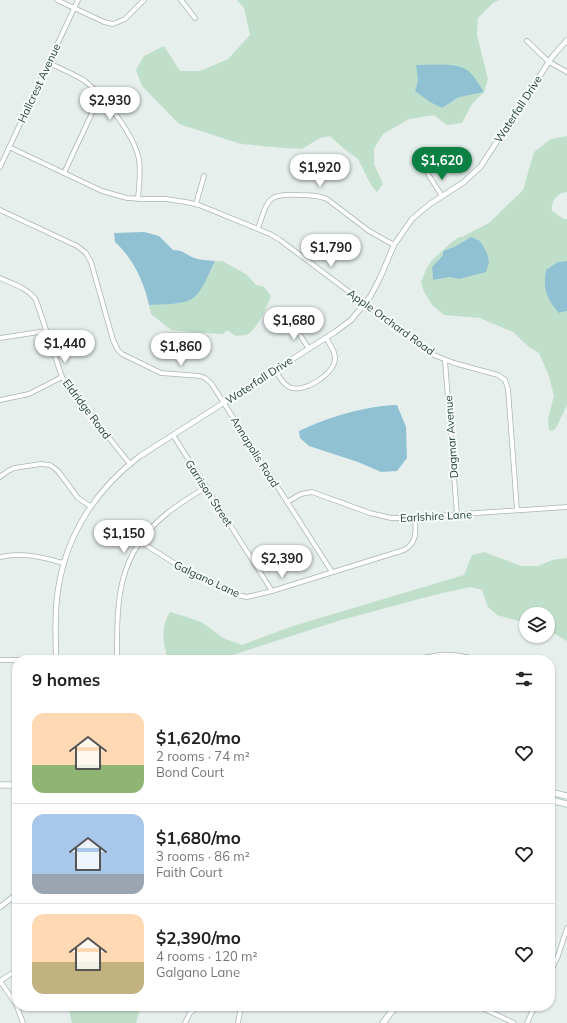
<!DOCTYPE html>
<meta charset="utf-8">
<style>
body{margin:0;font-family:Mulish,sans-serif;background:#f2f2f2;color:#222;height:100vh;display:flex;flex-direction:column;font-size:15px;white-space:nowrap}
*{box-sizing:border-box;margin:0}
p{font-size:13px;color:#767676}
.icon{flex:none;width:22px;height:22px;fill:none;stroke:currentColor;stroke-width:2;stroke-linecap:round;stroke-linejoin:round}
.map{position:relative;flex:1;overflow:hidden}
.drawer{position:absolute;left:12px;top:655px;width:543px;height:356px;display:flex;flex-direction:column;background:#fff;border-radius:16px;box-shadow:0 1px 3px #0004}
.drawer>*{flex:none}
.fabs{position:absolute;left:519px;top:607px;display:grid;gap:8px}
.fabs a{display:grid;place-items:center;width:36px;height:36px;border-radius:50%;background:#fff;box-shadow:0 1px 3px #0004;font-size:20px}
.price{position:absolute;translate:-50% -34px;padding:0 9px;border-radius:14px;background:#fff;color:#222;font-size:13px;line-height:26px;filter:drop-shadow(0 1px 2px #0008)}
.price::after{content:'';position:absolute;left:50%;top:24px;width:12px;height:9px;margin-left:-6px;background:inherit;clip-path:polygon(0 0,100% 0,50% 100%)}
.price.selected{background:#0b8043;color:#fff}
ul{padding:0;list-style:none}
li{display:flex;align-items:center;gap:12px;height:100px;padding:0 20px}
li+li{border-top:1px solid #e0e0e0}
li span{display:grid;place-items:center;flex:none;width:112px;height:80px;border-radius:12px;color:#555}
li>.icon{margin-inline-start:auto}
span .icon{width:48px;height:48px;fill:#fffc;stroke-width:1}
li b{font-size:17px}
h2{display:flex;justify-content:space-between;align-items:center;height:48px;padding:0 20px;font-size:17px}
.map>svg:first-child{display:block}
.green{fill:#bfdfcb;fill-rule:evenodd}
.water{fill:#8fc1d3}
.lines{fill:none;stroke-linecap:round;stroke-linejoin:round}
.minor-casing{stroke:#a8b7b4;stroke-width:5.5}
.tertiary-casing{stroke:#a8b7b4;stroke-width:6}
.secondary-casing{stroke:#a4bbb5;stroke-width:7}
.minor{stroke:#fff;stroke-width:4}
.tertiary{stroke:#fff;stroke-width:4.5}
.secondary{stroke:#fff;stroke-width:5.5}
.labels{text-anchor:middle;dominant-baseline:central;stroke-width:4;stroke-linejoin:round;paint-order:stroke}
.street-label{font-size:11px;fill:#24413d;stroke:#f7fbf9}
</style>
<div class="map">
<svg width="567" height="1023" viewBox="0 0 567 1023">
<rect width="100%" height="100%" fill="#e6efec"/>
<!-- green -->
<g class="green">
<path d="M237,0H500L493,3L478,18L477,35L488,79L484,92L472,104L462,123L447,125L434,115L409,119L383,134L374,149V164L383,184L377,192L371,185L358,159L343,148L330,136L320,138L302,149L285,148L241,144L179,124L142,86L136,70L144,56L164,46L180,71H200L228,59L250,35L244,8ZM418,80L459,97L442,108L415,91Z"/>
<path d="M567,136V192C557,193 551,201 552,211L564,219H567V261L558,262L559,313L567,311V405L557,426L555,429L552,431L549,430L548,419L554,396L549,376L539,353L529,347L513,332L489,322L480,318L444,315L432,305L423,290L421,282L426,270L432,260L452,242L459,237H462L489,223L523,190L534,152L551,139ZM471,237L459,279L450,277L433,280L432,267L443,255L444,251L454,247Z"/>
<path d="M215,261H222L246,274L256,285L264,287L271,296C266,307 259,327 248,334C245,336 239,335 236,336L227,330L223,334L203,333L171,330L151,314L149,305L175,303L202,287Z"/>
<path d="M484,552L521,566H538L552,560L567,558V641L548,630V614H526V623L497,615L488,607L482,590L470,587L438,594L341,620L217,660H168C163,642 160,629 170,612L187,617L203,623L223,638L242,645L293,626L464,575L472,555Z"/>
<polygon points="68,1006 141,1006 136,1023 72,1023"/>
</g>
<!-- water -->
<g class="water">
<path d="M416,65C430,65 455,62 467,70C474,75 479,85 484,92L459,97L442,108L430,102L415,91L418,80Z"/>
<path d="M144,232L159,236L173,250C183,250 185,254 194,258C200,260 208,260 215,261C209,272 202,294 190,300C178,305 162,304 149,305C144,282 133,258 115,242L114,233Z"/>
<polygon points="471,237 480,241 487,253 489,262 486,272 459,279 450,277 433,280 432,267 443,255 443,251 454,247"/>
<path d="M567,261V311L559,313C546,298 543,289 546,270L558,262Z"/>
<path d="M397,405L406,427L407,458L397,471L381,472L358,462L309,446L300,438L299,431C328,417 365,406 397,405Z"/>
</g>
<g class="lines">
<!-- minor casing -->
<g class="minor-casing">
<g id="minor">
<polyline points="57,0 104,22 113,24 125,19 144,0"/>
<polyline points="181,0 195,18"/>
<polyline points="527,41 549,62 567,72"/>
<path d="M49,63C61,69 74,74 85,81C104,96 134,135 139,159C141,172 139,186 138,199"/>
<polyline points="9,147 102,191 127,198 143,199 166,199 186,202 199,205 270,234 280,240 424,348 434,355 454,363 498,375 505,380 508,389 517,510"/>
<polyline points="0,167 78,0"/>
<polyline points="64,173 100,96"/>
<polyline points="428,174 442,196"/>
<polyline points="196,204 204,176"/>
<polyline points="0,210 77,246 86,253 91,262 113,340 118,350 122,354 161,373 200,376 205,378 211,383 332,572"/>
<path d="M258,228C268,201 266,193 298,195C308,195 318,195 327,199L369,231L394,245"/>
<path d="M0,278C13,284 28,288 36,300L62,377L67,385L130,464"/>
<polyline points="293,324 309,349"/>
<polyline points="0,338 46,331"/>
<polyline points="445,360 457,515"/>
<path d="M275,370C279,376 282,383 289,387C303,394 333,375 335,360C336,352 330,345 326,338"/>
<polyline points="0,400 29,394 62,377"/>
<polyline points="173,435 272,591"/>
<polyline points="0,477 8,471 14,468 41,464 50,465 58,471 78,498 90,506"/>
<polyline points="287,502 301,494 312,492 370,513 391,518 404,518 567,507"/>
<path d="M141,542L185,570L237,595L247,597L272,591L404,550C417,543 416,532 415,518"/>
<path d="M0,557C22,552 42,557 63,563"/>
<polyline points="0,660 56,660"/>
<path d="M117,660C117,602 116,555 165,515C178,504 192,496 206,487"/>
<path d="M415,660C440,653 454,653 479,660"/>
<polyline points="550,973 558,956 567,928"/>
<polyline points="0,981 16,1004 23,1023"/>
<polyline points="0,981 17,970"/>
<polyline points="246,1006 258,1006"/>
<polyline points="478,1006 514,1023"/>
<polyline points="185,1023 190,1013 198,1006"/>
<polyline points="238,1023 241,1006"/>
<polyline points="527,1023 535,1006"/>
</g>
</g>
<!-- tertiary casing -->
<g class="tertiary-casing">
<g id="tertiary">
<path d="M56,660C56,637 54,613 58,590C66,535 96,489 140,456L335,332L351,320L370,297L380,278L394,245L412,219L430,204L464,182L481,166L552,57L567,40"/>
<polyline points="0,907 17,894"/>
</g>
</g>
<!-- secondary casing -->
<g class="secondary-casing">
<g id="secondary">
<polyline points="0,785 17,785"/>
<polyline points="550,792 567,796"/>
<polyline points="550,800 567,804"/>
<polyline points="383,1023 396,1006"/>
</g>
</g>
<!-- minor -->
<use href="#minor" class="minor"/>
<!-- tertiary -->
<use href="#tertiary" class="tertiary"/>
<!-- secondary -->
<use href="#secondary" class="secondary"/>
</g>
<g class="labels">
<!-- street labels -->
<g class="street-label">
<text transform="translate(39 83) rotate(-65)">Hallcrest Avenue</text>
<text transform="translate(518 109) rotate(-57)">Waterfall Drive</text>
<text transform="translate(391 322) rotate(36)">Apple Orchard Road</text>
<text transform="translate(259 380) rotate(-33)">Waterfall Drive</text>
<text transform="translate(87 409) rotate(53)">Eldridge Road</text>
<text transform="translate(451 437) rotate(-94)">Dagmar Avenue</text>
<text transform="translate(255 452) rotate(58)">Annapolis Road</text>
<text transform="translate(209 493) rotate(57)">Garrison Street</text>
<text transform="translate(436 516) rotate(-3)">Earlshire Lane</text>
<text transform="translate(207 579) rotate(25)">Galgano Lane</text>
</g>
</g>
</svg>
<div class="fabs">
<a><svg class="icon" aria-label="layers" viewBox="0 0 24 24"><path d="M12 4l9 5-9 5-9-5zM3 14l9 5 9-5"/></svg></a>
</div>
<b class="price" style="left:110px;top:121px">$2,930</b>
<b class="price selected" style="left:442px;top:181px">$1,620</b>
<b class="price" style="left:320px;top:188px">$1,920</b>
<b class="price" style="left:331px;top:268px">$1,790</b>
<b class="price" style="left:294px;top:341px">$1,680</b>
<b class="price" style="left:65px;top:364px">$1,440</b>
<b class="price" style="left:181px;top:367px">$1,860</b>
<b class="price" style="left:124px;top:554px">$1,150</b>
<b class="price" style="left:282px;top:579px">$2,390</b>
<section class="drawer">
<h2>9 homes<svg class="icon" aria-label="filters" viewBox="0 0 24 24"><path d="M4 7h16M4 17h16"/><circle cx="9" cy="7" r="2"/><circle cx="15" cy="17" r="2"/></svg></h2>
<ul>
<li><span style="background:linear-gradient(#ffd9b3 65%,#8fb573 0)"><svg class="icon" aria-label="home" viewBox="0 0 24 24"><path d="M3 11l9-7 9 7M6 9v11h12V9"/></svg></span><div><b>$1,620/mo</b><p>2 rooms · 74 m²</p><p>Bond Court</p></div><svg class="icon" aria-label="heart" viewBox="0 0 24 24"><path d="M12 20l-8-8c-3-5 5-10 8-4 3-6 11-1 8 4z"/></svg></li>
<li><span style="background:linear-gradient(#a9c7e8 75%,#9aa5b1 0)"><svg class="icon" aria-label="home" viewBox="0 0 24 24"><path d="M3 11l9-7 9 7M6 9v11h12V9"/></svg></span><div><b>$1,680/mo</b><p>3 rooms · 86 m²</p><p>Faith Court</p></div><svg class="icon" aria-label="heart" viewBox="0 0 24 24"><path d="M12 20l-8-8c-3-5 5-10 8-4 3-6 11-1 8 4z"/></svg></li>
<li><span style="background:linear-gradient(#ffd9b3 60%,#c2b280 0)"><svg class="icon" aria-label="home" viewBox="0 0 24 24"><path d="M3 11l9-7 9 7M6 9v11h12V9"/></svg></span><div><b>$2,390/mo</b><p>4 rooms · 120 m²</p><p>Galgano Lane</p></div><svg class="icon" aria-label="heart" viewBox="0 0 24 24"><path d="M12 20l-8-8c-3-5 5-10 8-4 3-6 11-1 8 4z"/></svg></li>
</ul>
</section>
</div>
